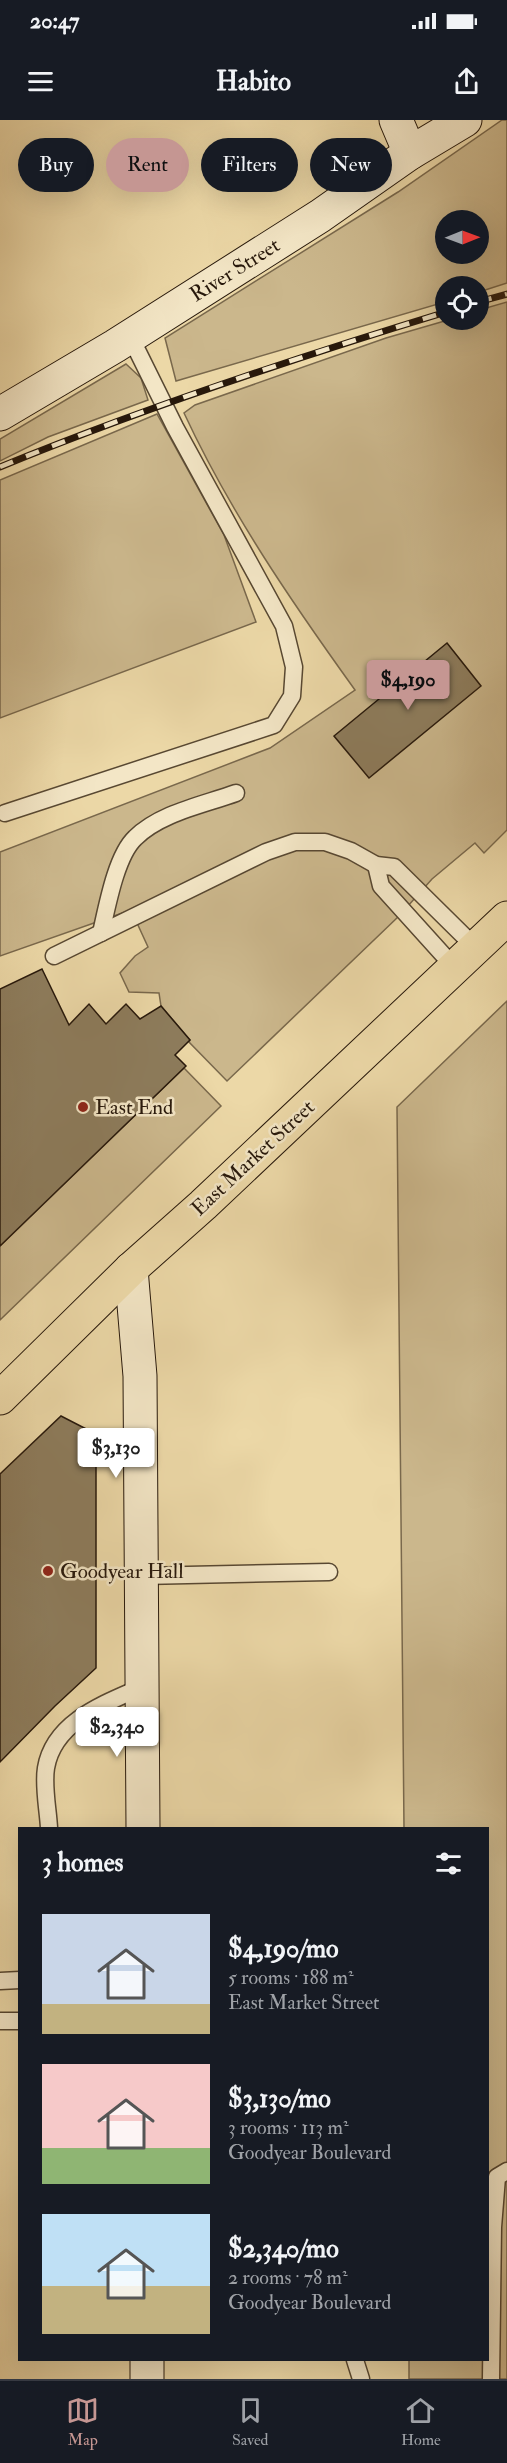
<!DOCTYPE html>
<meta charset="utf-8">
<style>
body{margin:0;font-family:"IM FELL Double Pica",serif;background:#242831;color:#f1f3f6;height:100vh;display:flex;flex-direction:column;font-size:22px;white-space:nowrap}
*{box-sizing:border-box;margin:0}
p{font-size:20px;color:#9ea1a6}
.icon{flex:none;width:33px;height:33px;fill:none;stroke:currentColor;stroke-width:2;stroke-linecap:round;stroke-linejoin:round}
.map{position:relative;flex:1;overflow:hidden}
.details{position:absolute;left:18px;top:1707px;width:471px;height:534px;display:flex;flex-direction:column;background:#171b24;border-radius:0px;box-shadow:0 6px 24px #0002}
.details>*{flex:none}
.banner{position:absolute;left:18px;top:18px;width:471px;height:54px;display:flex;gap:12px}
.needle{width:39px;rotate:89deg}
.tools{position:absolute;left:435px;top:90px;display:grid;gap:12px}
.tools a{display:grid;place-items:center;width:54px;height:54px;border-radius:50%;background:#171b24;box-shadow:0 6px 24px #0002;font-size:30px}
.price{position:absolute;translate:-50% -51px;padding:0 14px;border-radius:6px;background:#fff;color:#222;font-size:20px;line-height:39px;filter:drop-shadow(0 2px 3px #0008)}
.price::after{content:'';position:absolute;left:50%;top:36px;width:18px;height:14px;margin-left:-9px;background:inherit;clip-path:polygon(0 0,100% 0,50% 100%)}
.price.active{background:#c59692;color:#111}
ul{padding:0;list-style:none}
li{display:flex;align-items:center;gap:18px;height:150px;padding:0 24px}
li span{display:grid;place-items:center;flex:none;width:168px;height:120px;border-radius:0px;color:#555}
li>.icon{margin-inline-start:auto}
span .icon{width:72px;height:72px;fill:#fffc;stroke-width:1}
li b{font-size:26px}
h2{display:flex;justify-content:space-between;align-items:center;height:72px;padding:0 24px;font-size:26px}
.chip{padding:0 21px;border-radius:27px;background:#171b24;box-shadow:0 6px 24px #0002;font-size:21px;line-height:54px}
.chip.active{background:#c59692;color:#111}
.status{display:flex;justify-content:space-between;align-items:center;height:42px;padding:0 30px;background:#171b24;direction:ltr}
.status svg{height:16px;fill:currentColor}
header{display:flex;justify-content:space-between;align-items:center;height:78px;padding:0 24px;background:#171b24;font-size:27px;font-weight:700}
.tab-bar{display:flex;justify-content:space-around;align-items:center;height:84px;border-top:2px solid #363941;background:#171b24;font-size:16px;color:#9ea1a6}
.tab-bar a{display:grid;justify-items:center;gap:3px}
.tab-bar .active{color:#c59692}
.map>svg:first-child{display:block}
.green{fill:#cbb78c;stroke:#79684c;stroke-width:1.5;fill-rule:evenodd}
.building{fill:#8d7c5c;stroke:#27180b;stroke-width:1.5}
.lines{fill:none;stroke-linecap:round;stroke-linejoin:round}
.lane-casing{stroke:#584832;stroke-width:19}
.secondary-casing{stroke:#27180b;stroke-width:35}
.primary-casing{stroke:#27180b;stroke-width:35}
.lane{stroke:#f3e6c6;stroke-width:16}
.secondary{stroke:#f3e6c6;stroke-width:33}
.primary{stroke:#ecd8a7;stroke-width:33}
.rail-casing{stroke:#27180b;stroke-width:7}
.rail{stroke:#f3e6c6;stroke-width:4.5;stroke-dasharray:14;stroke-linecap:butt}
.poi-dot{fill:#8f2418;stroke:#f3e6c6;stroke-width:2}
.labels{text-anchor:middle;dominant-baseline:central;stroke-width:5;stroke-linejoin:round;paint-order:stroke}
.street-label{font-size:21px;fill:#27180b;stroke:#f3e6c6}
.poi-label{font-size:21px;fill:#27180b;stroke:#f3e6c6;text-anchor:start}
</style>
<div class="status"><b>20:47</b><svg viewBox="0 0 49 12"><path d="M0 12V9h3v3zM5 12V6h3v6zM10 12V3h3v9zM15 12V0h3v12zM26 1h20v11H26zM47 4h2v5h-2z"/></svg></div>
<header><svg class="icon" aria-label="menu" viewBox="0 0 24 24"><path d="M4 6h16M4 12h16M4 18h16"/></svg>Habito<svg class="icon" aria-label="share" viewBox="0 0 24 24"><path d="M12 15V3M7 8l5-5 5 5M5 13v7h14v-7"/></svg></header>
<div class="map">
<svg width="507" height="2259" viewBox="0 0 507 2259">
<rect width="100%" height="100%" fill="#ecd8a7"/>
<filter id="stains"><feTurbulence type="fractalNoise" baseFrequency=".00333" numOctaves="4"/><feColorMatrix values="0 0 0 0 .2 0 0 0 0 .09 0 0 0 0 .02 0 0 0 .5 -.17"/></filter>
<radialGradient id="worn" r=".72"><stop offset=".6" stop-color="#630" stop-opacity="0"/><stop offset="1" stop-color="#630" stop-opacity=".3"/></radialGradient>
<!-- green -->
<g class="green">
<path d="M502,0H507V163L479,172L478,166H446L445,182L176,261L165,218L398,72ZM446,100H478V134H446Z"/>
<path d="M507,182V710L484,733L475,723L432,759L399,796L227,961L189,922L190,920L161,886L159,873L129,872L120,853L135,836L148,827L131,790L0,836V732L270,628L355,570C291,481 230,392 184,293L195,285L386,218L448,200H478L479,190Z"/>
<polygon points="126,244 141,258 148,280 48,317 0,341 0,319"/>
<polygon points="157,294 224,415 256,502 0,598 0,360"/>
<polygon points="507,881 507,2259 409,2259 409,2240 488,2240 488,1708 404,1708 397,987"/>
<polygon points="184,948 221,986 0,1200 0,1126"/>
</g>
<!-- building -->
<g class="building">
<polygon points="447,523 481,566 369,658 334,616"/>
<polygon points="42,849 69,905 89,884 106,904 126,884 140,899 161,886 190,920 175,935 186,946 0,1126 0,869"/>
<polygon points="61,1296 96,1314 96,1548 55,1586 0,1642 0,1354"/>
</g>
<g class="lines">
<!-- lane casing -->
<g class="lane-casing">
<g id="lane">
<polyline points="5,693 274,605 292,576 294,547 284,506 175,307 130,216"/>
<polyline points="376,745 381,766 455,848"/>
<path d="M101,813C107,787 116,736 135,718C160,693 203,685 236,673"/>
<polyline points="54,836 266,732 295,722 325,722 351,731 376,745 394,747 476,828"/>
<polyline points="142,1456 329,1452"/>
<path d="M49,1708C48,1689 43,1666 46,1648C54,1601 106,1583 142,1567"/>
<polyline points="0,1861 20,1860"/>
<polyline points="0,1901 20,1901"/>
<polyline points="355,2240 361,2259"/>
<polyline points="491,2259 493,2107 497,2057 507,2051"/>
</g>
</g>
<!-- secondary casing -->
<g class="secondary-casing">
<g id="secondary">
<polyline points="396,0 410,33"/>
<polyline points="0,294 115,226 320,96 410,33 465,0"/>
<polyline points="131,1149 140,1256 143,1708"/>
<polyline points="147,2240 147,2259"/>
</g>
</g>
<!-- primary casing -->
<g class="primary-casing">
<polyline id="primary" points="0,1278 131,1149 203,1085 507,798"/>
</g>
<!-- lane -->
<use href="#lane" class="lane"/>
<!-- secondary -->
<use href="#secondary" class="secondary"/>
<!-- primary -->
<use href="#primary" class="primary"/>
<!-- rail casing -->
<g class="rail-casing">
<g id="rail">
<polyline points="478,182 507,174"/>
<path d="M0,347C146,287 295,238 446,192"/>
</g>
</g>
<!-- rail -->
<use href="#rail" class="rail"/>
</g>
<!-- markers -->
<g class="poi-dot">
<circle cx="83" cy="987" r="6"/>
<circle cx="48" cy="1451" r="6"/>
</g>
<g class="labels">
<!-- street labels -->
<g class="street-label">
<text transform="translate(235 150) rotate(-32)">River Street</text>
<text transform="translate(253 1038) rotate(-43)">East Market Street</text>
</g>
<!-- poi labels -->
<g class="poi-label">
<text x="95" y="987">East End</text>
<text x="60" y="1451">Goodyear Hall</text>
</g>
</g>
<rect width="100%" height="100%" filter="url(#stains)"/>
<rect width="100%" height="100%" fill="url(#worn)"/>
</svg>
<div class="tools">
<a><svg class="needle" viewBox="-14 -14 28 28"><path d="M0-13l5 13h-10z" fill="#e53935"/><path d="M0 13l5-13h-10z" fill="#9ea1a6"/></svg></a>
<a><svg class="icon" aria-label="locate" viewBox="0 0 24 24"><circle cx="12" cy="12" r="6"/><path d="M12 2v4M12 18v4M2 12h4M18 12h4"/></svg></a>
</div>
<b class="price active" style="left:408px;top:591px">$4,190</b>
<b class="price" style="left:116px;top:1359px">$3,130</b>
<b class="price" style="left:117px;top:1638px">$2,340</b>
<div class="banner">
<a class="chip">Buy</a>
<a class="chip active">Rent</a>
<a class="chip">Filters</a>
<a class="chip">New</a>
</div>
<section class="details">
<h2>3 homes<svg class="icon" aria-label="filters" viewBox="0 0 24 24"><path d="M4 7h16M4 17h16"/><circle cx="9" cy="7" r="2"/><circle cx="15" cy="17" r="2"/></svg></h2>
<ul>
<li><span style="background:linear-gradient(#c9d6e8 75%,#c2b280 0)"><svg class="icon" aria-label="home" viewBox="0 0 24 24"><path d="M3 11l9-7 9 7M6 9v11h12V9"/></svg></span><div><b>$4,190/mo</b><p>5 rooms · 188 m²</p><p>East Market Street</p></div></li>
<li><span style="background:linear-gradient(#f6c9c9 70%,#8fb573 0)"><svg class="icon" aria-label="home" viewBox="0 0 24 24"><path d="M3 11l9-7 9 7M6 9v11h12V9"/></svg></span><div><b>$3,130/mo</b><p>3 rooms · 113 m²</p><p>Goodyear Boulevard</p></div></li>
<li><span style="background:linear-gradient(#bfe0f5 60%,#c2b280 0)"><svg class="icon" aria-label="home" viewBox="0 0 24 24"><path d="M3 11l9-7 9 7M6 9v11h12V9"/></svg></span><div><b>$2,340/mo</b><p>2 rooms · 78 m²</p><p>Goodyear Boulevard</p></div></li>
</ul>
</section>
</div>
<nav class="tab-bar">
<a class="active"><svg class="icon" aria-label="map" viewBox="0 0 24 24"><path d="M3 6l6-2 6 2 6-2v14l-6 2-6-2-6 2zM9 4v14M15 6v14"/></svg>Map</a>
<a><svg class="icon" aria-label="saved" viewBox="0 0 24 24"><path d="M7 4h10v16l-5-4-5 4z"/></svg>Saved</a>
<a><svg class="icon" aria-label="home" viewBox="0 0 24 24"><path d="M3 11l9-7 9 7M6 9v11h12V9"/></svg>Home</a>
</nav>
